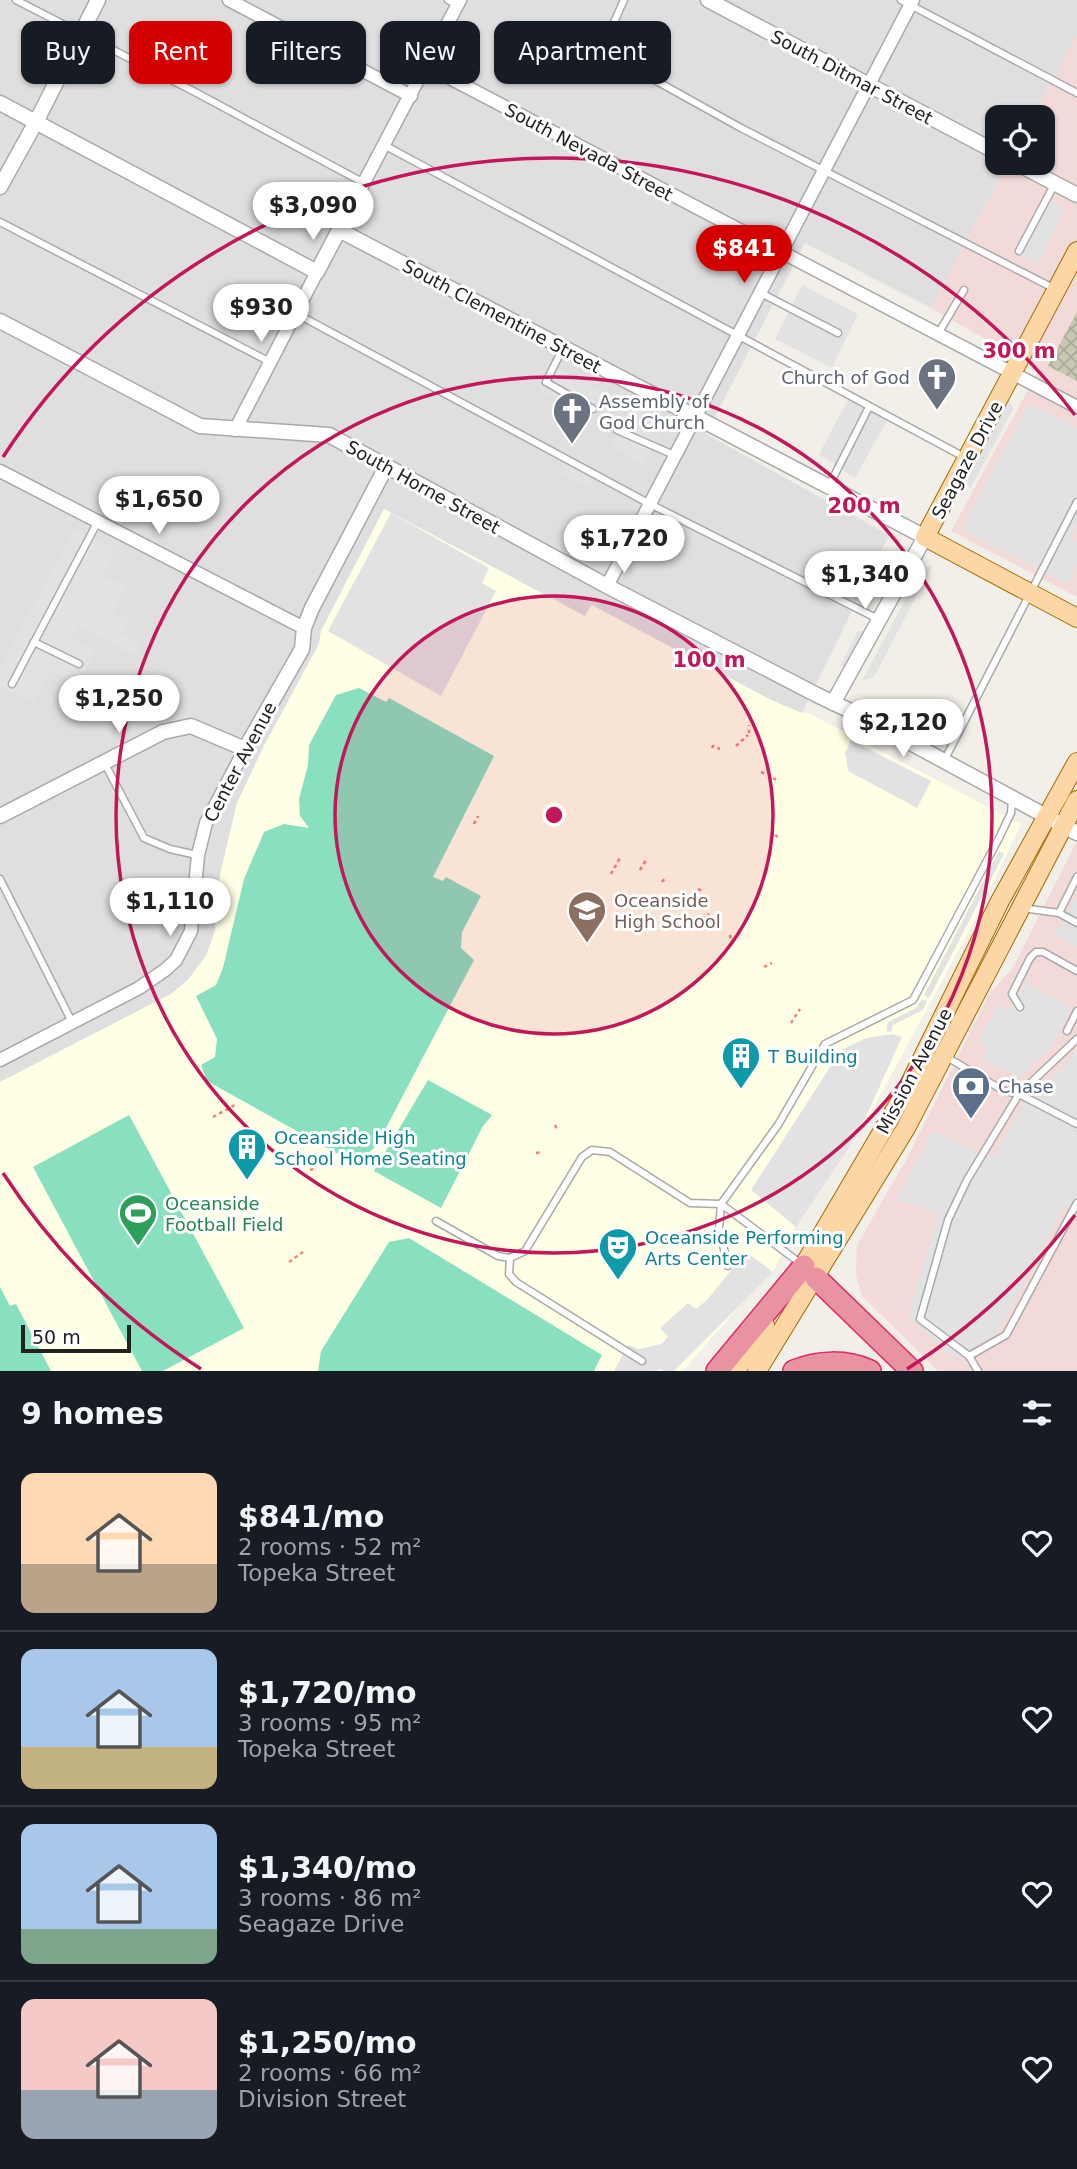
<!DOCTYPE html>
<meta charset="utf-8">
<style>
body{margin:0;font-family:"DejaVu Sans",sans-serif;background:#20242c;color:#f1f3f6;height:100vh;display:flex;flex-direction:column;font-size:26px;white-space:nowrap}
*{box-sizing:border-box;margin:0}
p{font-size:23px;color:#9ea1a6}
.icon{flex:none;width:38px;height:38px;fill:none;stroke:currentColor;stroke-width:2;stroke-linecap:round;stroke-linejoin:round}
.map{position:relative;height:1371px;overflow:hidden}
.panel{display:flex;flex-direction:column;background:#171b24;flex:1}
.panel>*{flex:none}
.guide{position:absolute;left:21px;top:21px;width:700px;height:63px;display:flex;gap:14px}
.fabs{position:absolute;left:985px;top:105px;display:grid;gap:14px}
.fabs a{display:grid;place-items:center;width:70px;height:70px;border-radius:14px;background:#171b24;box-shadow:0 2px 5px #0004;font-size:35px}
.scale{position:absolute;left:21px;bottom:18px;width:110px;box-sizing:border-box;padding-left:7px;border:4px solid #222;border-top:0;font-size:19px;line-height:24px;white-space:nowrap;color:#222;-webkit-text-stroke:5px #fff;paint-order:stroke}
.price{position:absolute;translate:-50% -60px;padding:0 16px;border-radius:24px;background:#fff;color:#222;font-size:23px;line-height:46px;filter:drop-shadow(0 2px 4px #0008)}
.price::after{content:'';position:absolute;left:50%;top:42px;width:21px;height:16px;margin-left:-10px;background:inherit;clip-path:polygon(0 0,100% 0,50% 100%)}
.price.current{background:#d40000;color:#fff}
ul{padding:0;list-style:none}
li{display:flex;align-items:center;gap:21px;height:175px;padding:0 21px}
li+li{border-top:2px solid #363941}
li span{display:grid;place-items:center;flex:none;width:196px;height:140px;border-radius:14px;color:#555}
li>.icon{margin-inline-start:auto}
span .icon{width:84px;height:84px;fill:#fffc;stroke-width:1}
li b{font-size:30px}
h2{display:flex;justify-content:space-between;align-items:center;height:84px;padding:0 21px;font-size:30px}
.pill{padding:0 24px;border-radius:14px;background:#171b24;box-shadow:0 2px 5px #0004;font-size:24px;line-height:63px}
.pill.current{background:#d40000;color:#fff}
.map>svg:first-child{display:block}
.residential{fill:#e0dfdf}
.commercial{fill:#f2dad9}
.education{fill:#ffffe5}
.construction{fill:url(#construction-cross-hatch)}
.pitch{fill:#88e0be}
.parking{fill:#e2e2e2}
.lines{fill:none;stroke-linecap:round;stroke-linejoin:round}
.service-casing{stroke:#a9a9a9;stroke-width:9}
.minor-casing{stroke:#a9a9a9;stroke-width:15}
.tertiary-casing{stroke:#a9a9a9;stroke-width:17}
.primary-casing{stroke:#a06b00;stroke-width:20}
.motorway-casing{stroke:#dc2a67;stroke-width:24}
.path{stroke:#fa8072;stroke-width:2.5;stroke-dasharray:3.5 3.5;stroke-linecap:butt}
.service{stroke:#fff;stroke-width:6}
.minor{stroke:#fff;stroke-width:12}
.tertiary{stroke:#fff;stroke-width:14}
.primary{stroke:#fcd6a4;stroke-width:18}
.motorway{stroke:#e892a2;stroke-width:21}
.ring{fill:none;stroke:#c2185b;stroke-width:3.5}
.labels{text-anchor:middle;dominant-baseline:central;stroke-width:6;stroke-linejoin:round;paint-order:stroke}
.street-label{font-size:18px;fill:#222;stroke:#fff}
.worship-label{font-size:18px;fill:#5b616d;stroke:#fff;text-anchor:end}
.education-label{font-size:18px;fill:#785e54;stroke:#fff;text-anchor:start}
.culture-label{font-size:18px;fill:#0d838f;stroke:#fff;text-anchor:start}
.service-label{font-size:18px;fill:#4e5e75;stroke:#fff;text-anchor:start}
.leisure-label{font-size:18px;fill:#27864d;stroke:#fff;text-anchor:start}
.centre{fill:#c2185b;stroke:#fff;stroke-width:3.5}
.ring-label{font-size:21px;text-anchor:middle;font-weight:bold;fill:#c2185b;stroke:#fff;stroke-width:6;stroke-linejoin:round;paint-order:stroke}
</style>
<div class="map">
<svg width="1077" height="1371" viewBox="0 0 1077 1371">
<defs>
<pattern id="construction-cross-hatch" width="8" height="8" patternUnits="userSpaceOnUse" patternTransform="scale(1.75)"><rect width="8" height="8" fill="#c7c7b4"/><path d="M0 0l8 8M0 8l8-8" fill="none" stroke="#abab9a"/></pattern>
</defs>
<rect width="100%" height="100%" fill="#f2efe9"/>
<!-- residential -->
<polygon class="residential" points="0,0 1077,0 1077,34 1033,117 998,117 998,163 1008,163 931,308 805,243 706,434 889,535 802,713 771,700 592,605 585,617 384,509 321,631 319,644 265,744 237,803 220,875 215,931 206,956 187,981 171,994 0,1082"/>
<!-- commercial -->
<g class="commercial">
<polygon points="1077,34 1077,597 951,531 1039,370 931,308 1008,163 1043,163 1043,117 1033,117"/>
<polygon points="1077,841 1077,1371 938,1371 862,1296 856,1275 857,1245 906,1160 989,994 1012,969"/>
</g>
<!-- education -->
<polygon class="education" points="384,509 585,616 591,605 771,700 802,713 808,713 1021,824 974,922 870,1114 790,1235 773,1272 753,1290 683,1371 0,1371 0,1082 171,994 187,981 206,956 215,931 220,875 237,803 265,744 319,644 321,631"/>
<!-- construction -->
<polygon class="construction" points="1077,312 1077,381 1048,366"/>
<!-- pitch -->
<g class="pitch">
<polygon points="359,688 386,702 389,698 494,756 433,877 443,881 446,877 481,896 462,932 461,948 474,960 377,1145 364,1157 336,1153 207,1081 201,1065 215,1057 217,1039 196,996 216,985 223,968 244,879 264,832 284,824 309,828 300,816 299,799 308,765 309,745 336,695"/>
<polygon points="428,1080 492,1115 483,1126 441,1208 374,1171"/>
<polygon points="129,1115 244,1328 163,1371 142,1371 33,1167"/>
<polygon points="409,1238 602,1355 594,1371 318,1371 321,1351 389,1242"/>
<polygon points="0,1287 10,1306 16,1304 51,1371 0,1371"/>
</g>
<!-- parking -->
<g class="parking">
<polygon points="1047,199 1064,209 1038,264 1018,255"/>
<polygon points="802,285 858,314 832,368 775,339"/>
<polygon points="553,365 607,394 588,428 560,415 564,404 539,392"/>
<polygon points="849,398 888,419 855,478 819,454"/>
<polygon points="1009,399 1013,409 970,489 966,481"/>
<polygon points="1029,404 1077,428 1077,526 1071,537 1077,541 1077,565 1068,584 961,530"/>
<polygon points="631,405 665,425 643,466 611,446"/>
<polygon points="571,459 596,471 588,487 561,475"/>
<polygon points="391,513 489,568 482,583 496,591 441,696 328,631"/>
<polygon points="75,528 116,550 103,576 127,586 113,611 129,621 122,634 142,645 136,656 77,626 71,638 96,651 76,684 50,671 33,702 0,686 0,667"/>
<polygon points="906,560 888,595 877,598 893,564"/>
<polygon points="932,566 874,677 862,681 922,568"/>
<polygon points="870,629 852,663 840,667 857,632"/>
<polygon points="851,740 931,781 917,808 848,771 845,753"/>
<polygon points="999,851 1004,854 929,998 924,995"/>
<polygon points="1075,900 1077,901 1077,947 1054,935"/>
<polygon points="1025,982 1071,1007 1052,1047 1019,1078 982,1059 988,1048 978,1043 998,1004 1009,1010"/>
<polygon points="922,999 927,1001 923,1010 893,1025 891,1032 886,1031 888,1022 916,1008"/>
<polygon points="892,1034 902,1037 869,1110 848,1149 796,1227 751,1190 841,1050 866,1038"/>
<polygon points="1077,1052 1077,1210 1064,1206 998,1332 955,1359 908,1317 938,1214 896,1200 933,1130 976,1152 994,1157 1022,1106"/>
<polygon points="746,1252 773,1272 674,1371 663,1371 661,1369 654,1371 614,1371 628,1345 639,1349 661,1344 668,1337 660,1328 688,1303 696,1309 707,1300"/>
</g>
<g class="lines">
<!-- service casing -->
<g class="service-casing">
<g id="service">
<polyline points="16,0 195,92 364,183"/>
<polyline points="448,0 458,5"/>
<polyline points="624,0 606,40 606,53 741,128 1055,289"/>
<polyline points="901,0 1077,93"/>
<polyline points="384,145 966,458"/>
<polyline points="0,222 270,362"/>
<polyline points="1019,251 1054,185"/>
<polyline points="759,292 838,333"/>
<polyline points="297,314 648,503 878,619"/>
<polyline points="938,334 964,290"/>
<polyline points="563,348 546,382 593,409"/>
<polyline points="617,430 674,455"/>
<polyline points="829,486 869,407"/>
<polyline points="34,642 79,664"/>
<polyline points="12,684 97,523"/>
<polyline points="945,759 1077,502"/>
<polyline points="105,764 144,838 170,849 197,855"/>
<polyline points="0,879 72,1022"/>
<polyline points="1022,908 1059,913 1077,923"/>
<polyline points="1059,913 1077,877"/>
<polyline points="1020,1007 1012,994 1030,958 1036,952 1043,952 1077,971"/>
<polyline points="1067,1031 1077,1011"/>
<polyline points="945,1056 1004,1091 1019,1094 1077,1124"/>
<polyline points="436,1221 498,1256 510,1258 525,1251 582,1157 592,1150 610,1152 690,1203 721,1204 719,1228 728,1266"/>
<polyline points="510,1258 509,1274 516,1282 642,1361"/>
<polyline points="800,1263 721,1204 778,1125 825,1044 913,1000 999,838 1011,813 1012,799"/>
<polyline points="969,1356 1006,1335 1077,1203"/>
<polyline points="978,1371 969,1356 920,1319 948,1220 967,1180 1019,1094 1077,1039"/>
</g>
</g>
<!-- minor casing -->
<g class="minor-casing">
<g id="minor">
<polyline points="229,0 411,96"/>
<polyline points="425,65 1077,407"/>
<polyline points="339,230 460,0"/>
<polyline points="235,430 317,272"/>
<polyline points="0,471 304,628"/>
<polyline points="607,586 913,0"/>
<polyline points="0,1060 139,988 165,970 176,960 191,931 198,855 206,823 245,749"/>
</g>
</g>
<!-- tertiary casing -->
<g class="tertiary-casing">
<g id="tertiary">
<polyline points="708,0 998,153"/>
<polyline points="0,103 317,272 339,230 925,537 833,703"/>
<polyline points="1016,163 1077,195"/>
<polyline points="0,187 36,122 98,0"/>
<polyline points="0,321 200,426 329,435 607,586 817,695 861,716 1077,833"/>
<polyline points="0,816 163,732 191,726 245,749 302,649 304,628 312,608 386,467"/>
</g>
</g>
<!-- primary casing -->
<g class="primary-casing">
<g id="primary">
<polyline points="1077,251 925,537 1077,618"/>
<polyline points="798,1275 906,1091 1000,901 1077,762"/>
<polyline points="736,1371 765,1325"/>
<polyline points="757,1371 906,1128 1077,800"/>
</g>
</g>
<!-- motorway casing -->
<g class="motorway-casing">
<g id="motorway">
<polyline points="816,1278 912,1371"/>
<polyline points="717,1371 804,1266"/>
<path d="M794,1371C818,1361 846,1360 870,1371"/>
</g>
</g>
<!-- path -->
<g class="path">
<polyline points="749,733 749,725"/>
<polyline points="736,746 748,735"/>
<polyline points="712,748 713,746 720,749"/>
<polyline points="761,772 766,774"/>
<polyline points="773,778 777,780"/>
<polyline points="474,824 478,816"/>
<polyline points="775,835 779,838"/>
<polyline points="640,870 646,860"/>
<polyline points="611,874 621,856"/>
<polyline points="662,882 666,877"/>
<polyline points="698,889 702,891"/>
<polyline points="646,902 647,904"/>
<polyline points="702,919 709,914"/>
<polyline points="730,935 732,943"/>
<polyline points="764,967 772,963"/>
<polyline points="791,1023 800,1009"/>
<polyline points="213,1117 235,1105"/>
<polyline points="555,1125 557,1130"/>
<polyline points="536,1153 543,1152"/>
<polyline points="310,1170 316,1168"/>
<polyline points="289,1262 303,1252"/>
</g>
<!-- service -->
<use href="#service" class="service"/>
<!-- minor -->
<use href="#minor" class="minor"/>
<!-- tertiary -->
<use href="#tertiary" class="tertiary"/>
<!-- primary -->
<use href="#primary" class="primary"/>
<!-- motorway -->
<use href="#motorway" class="motorway"/>
</g>
<!-- distance rings -->
<circle cx="554" cy="815" r="219" fill="#c2185b" fill-opacity=".12"/>
<g class="ring">
<circle cx="554" cy="815" r="219"/>
<circle cx="554" cy="815" r="438"/>
<path d="M1075 1215A657 657 0 0 1 907 1369M201 1369A657 657 0 0 1 3 1173M3 457A657 657 0 0 1 1075 415"/>
</g>
<!-- icons -->
<defs>
<g id="church-pin" transform="scale(2.0125)"><path d="M0 17L-7.5 6A9.5 9.5 0 1 1 7.5 6Z" fill="#6b7280" stroke="#fff"/><path d="M-1.2-6h2.4v3.5h3.3v2.4h-3.3V6h-2.4V-.1h-3.3v-2.4h3.3Z" fill="#fff"/></g>
<g id="school-pin" transform="scale(2.0125)"><path d="M0 17L-7.5 6A9.5 9.5 0 1 1 7.5 6Z" fill="#8d6e63" stroke="#fff"/><path d="M0-5L7-2L0 1L-7-2ZM-4 1L0 2.5L4 1V4Q0 6-4 4Z" fill="#fff"/></g>
<g id="building-pin" transform="scale(2.0125)"><path d="M0 17L-7.5 6A9.5 9.5 0 1 1 7.5 6Z" fill="#0f9aa8" stroke="#fff"/><path d="M-4-6H4V6H1V3H-1V6H-4ZM-2.5-4.3h1.7v1.8h-1.7ZM.8-4.3h1.7v1.8H.8ZM-2.5-1h1.7V.8h-1.7ZM.8-1h1.7V.8H.8Z" fill="#fff"/></g>
<g id="bank-pin" transform="scale(2.0125)"><path d="M0 17L-7.5 6A9.5 9.5 0 1 1 7.5 6Z" fill="#5c6f8a" stroke="#fff"/><path d="M-6-4H6V4H-6ZM0-2.3a2.3 2.3 0 1 0 0 4.6a2.3 2.3 0 1 0 0-4.6Z" fill="#fff"/></g>
<g id="stadium-pin" transform="scale(2.0125)"><path d="M0 17L-7.5 6A9.5 9.5 0 1 1 7.5 6Z" fill="#2e9e5b" stroke="#fff"/><path d="M0-5a6.5 5 0 1 0 0 10a6.5 5 0 1 0 0-10ZM-3.5-1.8h7v3.6h-7Z" fill="#fff"/></g>
<g id="theatre-pin" transform="scale(2.0125)"><path d="M0 17L-7.5 6A9.5 9.5 0 1 1 7.5 6Z" fill="#0f9aa8" stroke="#fff"/><path d="M-5-5.5Q0-4 5-5.5V0Q5 5 0 6Q-5 5-5 0ZM-3.3-2.5H-1v1.5H-3.3ZM1-2.5H3.3v1.5H1ZM-2.8 1Q0 5.5 2.8 1Z" fill="#fff"/></g>
</defs>
<g fill-rule="evenodd">
<use href="#church-pin" x="937" y="377"/>
<use href="#church-pin" x="572" y="411"/>
<use href="#school-pin" x="587" y="910"/>
<use href="#building-pin" x="741" y="1056"/>
<use href="#bank-pin" x="971" y="1086"/>
<use href="#building-pin" x="247" y="1147"/>
<use href="#stadium-pin" x="138" y="1213"/>
<use href="#theatre-pin" x="618" y="1247"/>
</g>
<g class="labels">
<!-- street labels -->
<g class="street-label">
<text transform="translate(852 77) rotate(28)">South Ditmar Street</text>
<text transform="translate(589 152) rotate(28)">South Nevada Street</text>
<text transform="translate(502 316) rotate(28)">South Clementine Street</text>
<text transform="translate(967 460) rotate(-62)">Seagaze Drive</text>
<text transform="translate(423 487) rotate(29)">South Horne Street</text>
<text transform="translate(240 762) rotate(-62)">Center Avenue</text>
<text transform="translate(914 1071) rotate(-62)">Mission Avenue</text>
</g>
<!-- worship labels -->
<g class="worship-label">
<text x="910" y="377">Church of God</text>
<text x="599" y="401" text-anchor="start">Assembly of<tspan x="599" dy="21">God Church</tspan></text>
</g>
<!-- education labels -->
<g class="education-label">
<text x="614" y="900">Oceanside<tspan x="614" dy="21">High School</tspan></text>
</g>
<!-- culture labels -->
<g class="culture-label">
<text x="768" y="1056">T Building</text>
<text x="274" y="1137">Oceanside High<tspan x="274" dy="21">School Home Seating</tspan></text>
<text x="645" y="1237">Oceanside Performing<tspan x="645" dy="21">Arts Center</tspan></text>
</g>
<!-- service labels -->
<g class="service-label">
<text x="998" y="1086">Chase</text>
</g>
<!-- leisure labels -->
<g class="leisure-label">
<text x="165" y="1203">Oceanside<tspan x="165" dy="21">Football Field</tspan></text>
</g>
</g>
<circle cx="554" cy="815" r="10" class="centre"/>
<g class="ring-label">
<text x="1019" y="358">300 m</text>
<text x="864" y="513">200 m</text>
<text x="709" y="667">100 m</text>
</g>
</svg>
<div class="fabs">
<a><svg class="icon" aria-label="locate" viewBox="0 0 24 24"><circle cx="12" cy="12" r="6"/><path d="M12 2v4M12 18v4M2 12h4M18 12h4"/></svg></a>
</div>
<div class="scale">50 m</div>
<b class="price" style="left:313px;top:242px">$3,090</b>
<b class="price current" style="left:744px;top:285px">$841</b>
<b class="price" style="left:261px;top:344px">$930</b>
<b class="price" style="left:159px;top:536px">$1,650</b>
<b class="price" style="left:624px;top:575px">$1,720</b>
<b class="price" style="left:865px;top:611px">$1,340</b>
<b class="price" style="left:119px;top:735px">$1,250</b>
<b class="price" style="left:903px;top:759px">$2,120</b>
<b class="price" style="left:170px;top:938px">$1,110</b>
<div class="guide">
<a class="pill">Buy</a>
<a class="pill current">Rent</a>
<a class="pill">Filters</a>
<a class="pill">New</a>
<a class="pill">Apartment</a>
</div>
</div>
<section class="panel">
<h2>9 homes<svg class="icon" aria-label="filters" viewBox="0 0 24 24"><path d="M4 7h16M4 17h16"/><circle cx="9" cy="7" r="2"/><circle cx="15" cy="17" r="2"/></svg></h2>
<ul>
<li><span style="background:linear-gradient(#ffd9b3 65%,#b9a48a 0)"><svg class="icon" aria-label="home" viewBox="0 0 24 24"><path d="M3 11l9-7 9 7M6 9v11h12V9"/></svg></span><div><b>$841/mo</b><p>2 rooms · 52 m²</p><p>Topeka Street</p></div><svg class="icon" aria-label="heart" viewBox="0 0 24 24"><path d="M12 20l-8-8c-3-5 5-10 8-4 3-6 11-1 8 4z"/></svg></li>
<li><span style="background:linear-gradient(#a9c7e8 70%,#c2b280 0)"><svg class="icon" aria-label="home" viewBox="0 0 24 24"><path d="M3 11l9-7 9 7M6 9v11h12V9"/></svg></span><div><b>$1,720/mo</b><p>3 rooms · 95 m²</p><p>Topeka Street</p></div><svg class="icon" aria-label="heart" viewBox="0 0 24 24"><path d="M12 20l-8-8c-3-5 5-10 8-4 3-6 11-1 8 4z"/></svg></li>
<li><span style="background:linear-gradient(#a9c7e8 75%,#7fa58c 0)"><svg class="icon" aria-label="home" viewBox="0 0 24 24"><path d="M3 11l9-7 9 7M6 9v11h12V9"/></svg></span><div><b>$1,340/mo</b><p>3 rooms · 86 m²</p><p>Seagaze Drive</p></div><svg class="icon" aria-label="heart" viewBox="0 0 24 24"><path d="M12 20l-8-8c-3-5 5-10 8-4 3-6 11-1 8 4z"/></svg></li>
<li><span style="background:linear-gradient(#f6c9c9 65%,#9aa5b1 0)"><svg class="icon" aria-label="home" viewBox="0 0 24 24"><path d="M3 11l9-7 9 7M6 9v11h12V9"/></svg></span><div><b>$1,250/mo</b><p>2 rooms · 66 m²</p><p>Division Street</p></div><svg class="icon" aria-label="heart" viewBox="0 0 24 24"><path d="M12 20l-8-8c-3-5 5-10 8-4 3-6 11-1 8 4z"/></svg></li>
</ul>
</section>
